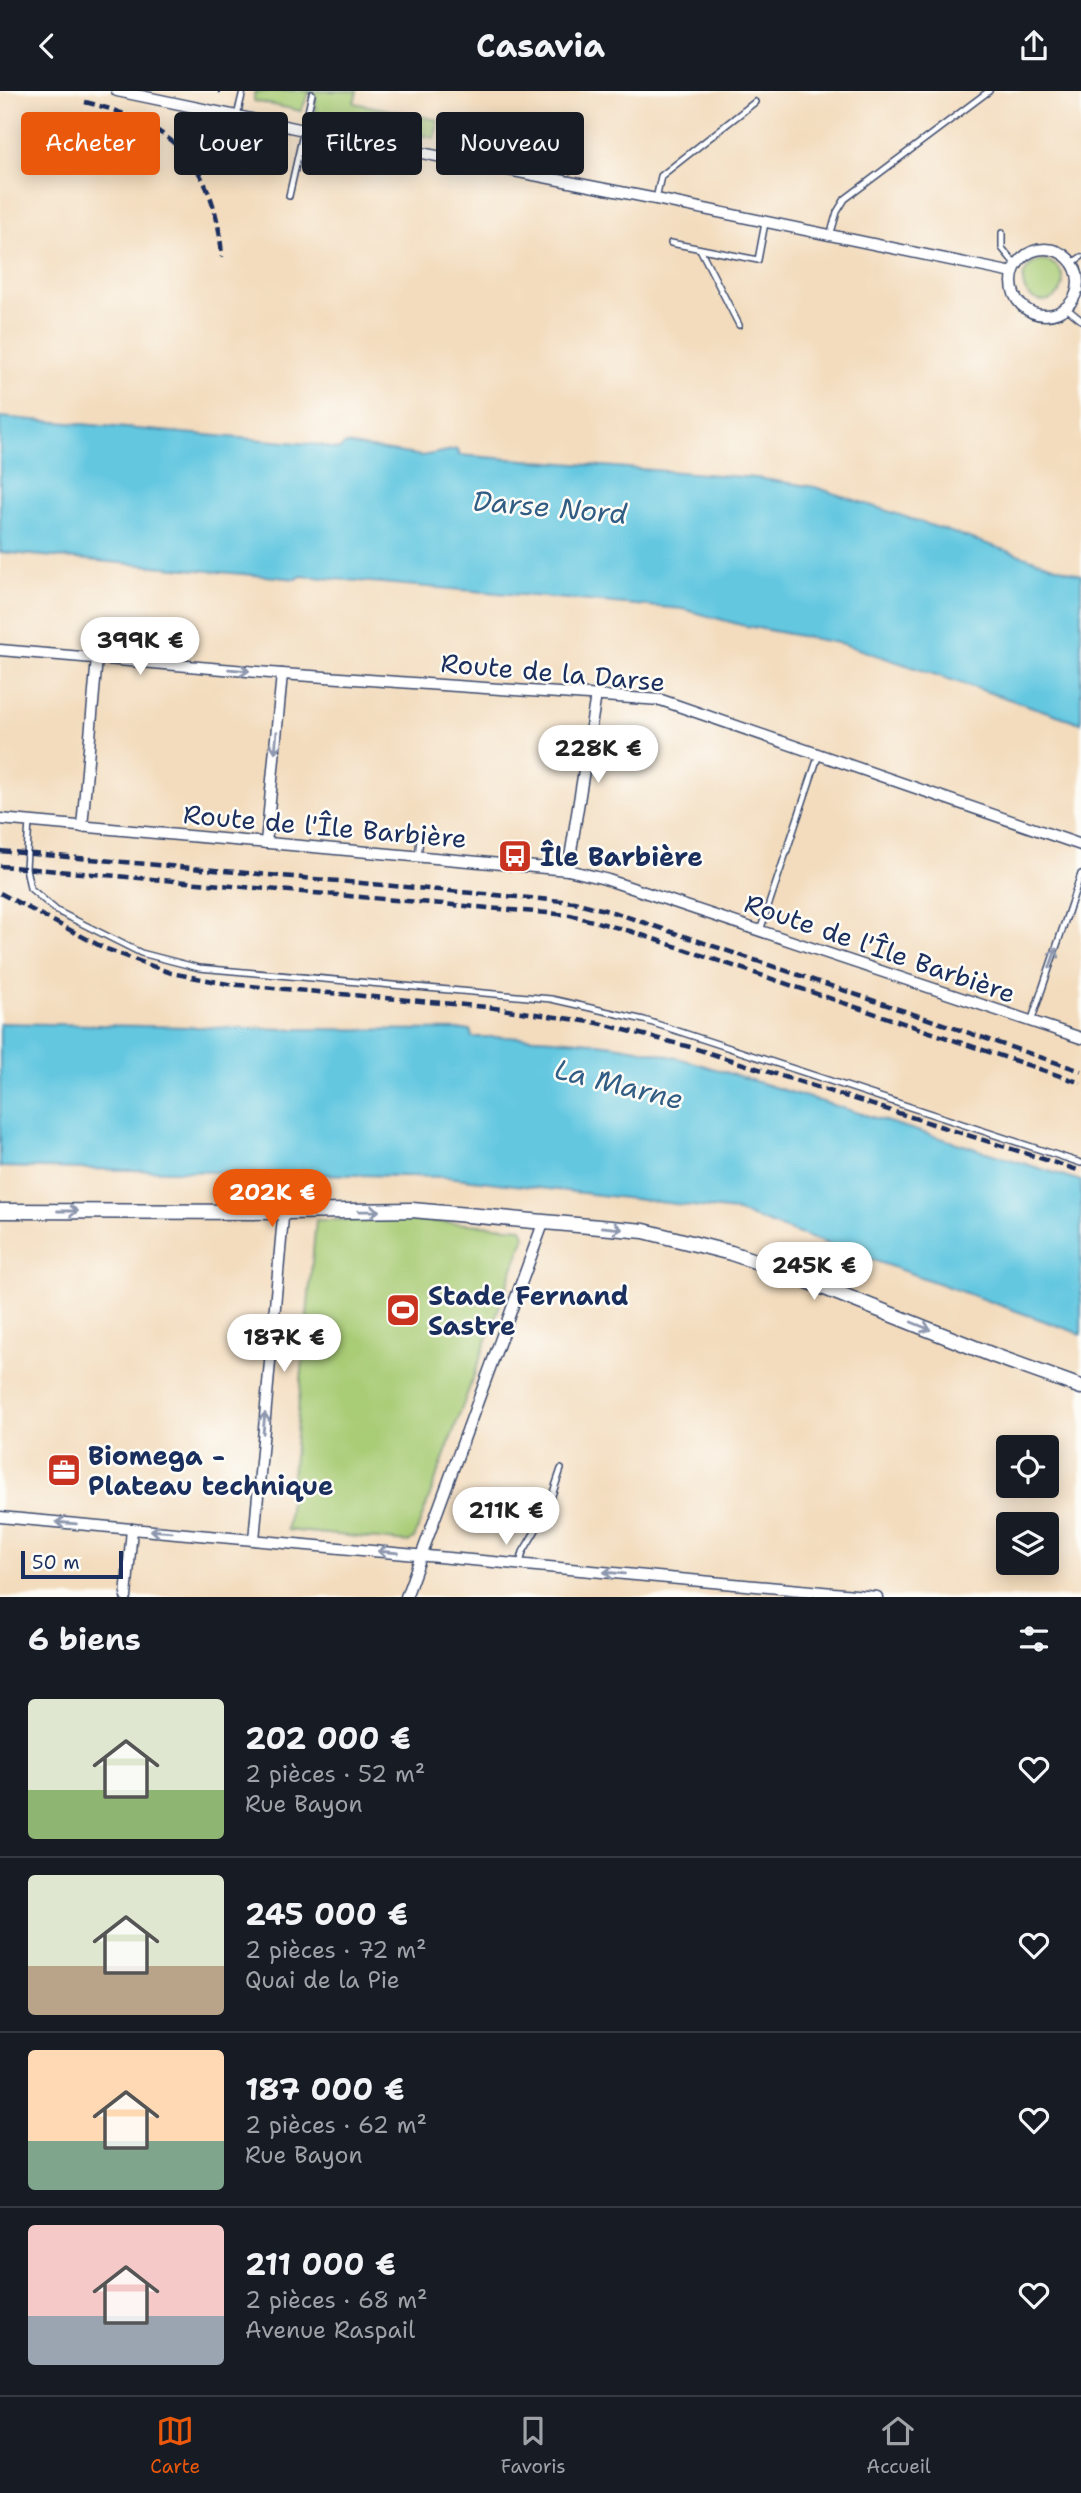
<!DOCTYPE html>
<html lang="fr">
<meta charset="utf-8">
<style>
body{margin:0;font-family:"Shantell Sans",sans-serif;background:#242831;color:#f1f3f6;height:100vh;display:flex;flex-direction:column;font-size:26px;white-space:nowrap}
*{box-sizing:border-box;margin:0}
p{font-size:23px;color:#9ea1a6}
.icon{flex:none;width:38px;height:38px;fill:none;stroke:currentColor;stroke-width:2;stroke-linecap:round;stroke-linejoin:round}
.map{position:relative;height:1506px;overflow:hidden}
.drawer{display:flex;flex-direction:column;background:#171b24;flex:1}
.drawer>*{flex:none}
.hud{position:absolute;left:21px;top:21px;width:700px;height:63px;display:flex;gap:14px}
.fabs{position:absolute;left:996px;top:1344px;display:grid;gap:14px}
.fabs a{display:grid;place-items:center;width:63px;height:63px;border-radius:7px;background:#171b24;box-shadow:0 4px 18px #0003;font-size:35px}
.scale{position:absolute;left:21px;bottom:18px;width:102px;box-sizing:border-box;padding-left:7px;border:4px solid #1b2f5e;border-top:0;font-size:19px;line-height:24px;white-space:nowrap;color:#1b2f5e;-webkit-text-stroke:5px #fdfcf7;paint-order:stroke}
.price{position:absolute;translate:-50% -60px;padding:0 16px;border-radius:24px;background:#fff;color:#222;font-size:23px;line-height:46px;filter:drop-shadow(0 2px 4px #0008)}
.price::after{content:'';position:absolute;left:50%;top:42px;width:21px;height:16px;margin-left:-10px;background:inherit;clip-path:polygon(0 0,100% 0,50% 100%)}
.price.selected{background:#ea580c;color:#fff}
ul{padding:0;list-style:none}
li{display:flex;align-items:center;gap:21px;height:175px;padding:0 28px}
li+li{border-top:2px solid #363941}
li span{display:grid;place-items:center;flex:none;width:196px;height:140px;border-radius:7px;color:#555}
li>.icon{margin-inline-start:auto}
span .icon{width:84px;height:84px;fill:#fffc;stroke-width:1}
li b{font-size:30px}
h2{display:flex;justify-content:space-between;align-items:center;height:84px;padding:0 28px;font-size:30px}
.pill{padding:0 24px;border-radius:7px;background:#171b24;box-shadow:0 4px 18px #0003;font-size:24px;line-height:63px}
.pill.selected{background:#ea580c;color:#fff}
header{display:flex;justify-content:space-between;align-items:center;height:91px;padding:0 28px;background:#171b24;font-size:32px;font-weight:700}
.tab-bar{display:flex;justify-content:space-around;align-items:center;height:98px;border-top:2px solid #363941;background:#171b24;font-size:19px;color:#9ea1a6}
.tab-bar a{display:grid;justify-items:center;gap:4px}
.tab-bar .selected{color:#ea580c}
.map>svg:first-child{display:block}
.green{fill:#a9cc76;stroke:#627e6a;stroke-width:2}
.water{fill:#63c7e0;stroke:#3f7b9f;stroke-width:2}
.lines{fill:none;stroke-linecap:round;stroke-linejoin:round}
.service-casing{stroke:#3b496c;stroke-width:8}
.minor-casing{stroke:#3b496c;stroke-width:13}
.tertiary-casing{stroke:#3b496c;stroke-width:17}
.service{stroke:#fff;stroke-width:5}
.minor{stroke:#fff;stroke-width:10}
.tertiary{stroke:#fff;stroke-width:14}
.rail{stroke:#1b2f5e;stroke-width:4.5;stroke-dasharray:10 5;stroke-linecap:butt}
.oneway{stroke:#8d97ae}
.labels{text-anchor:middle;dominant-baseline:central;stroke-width:5;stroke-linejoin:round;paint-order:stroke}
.street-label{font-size:26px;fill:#1b2f5e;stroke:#fdfcf7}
.poi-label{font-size:26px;font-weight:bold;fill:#1b2f5e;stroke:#fdfcf7;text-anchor:start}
.water-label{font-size:28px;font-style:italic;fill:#315d85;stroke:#fdfcf7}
</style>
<header><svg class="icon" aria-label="back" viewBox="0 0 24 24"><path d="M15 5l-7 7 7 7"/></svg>Casavia<svg class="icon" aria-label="share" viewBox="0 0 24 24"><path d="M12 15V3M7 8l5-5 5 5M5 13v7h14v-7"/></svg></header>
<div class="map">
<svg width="1081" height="1506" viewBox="0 0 1081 1506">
<rect width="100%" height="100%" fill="#fdfcf7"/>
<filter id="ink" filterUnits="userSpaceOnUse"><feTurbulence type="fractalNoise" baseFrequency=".0143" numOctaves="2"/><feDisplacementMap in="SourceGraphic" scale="14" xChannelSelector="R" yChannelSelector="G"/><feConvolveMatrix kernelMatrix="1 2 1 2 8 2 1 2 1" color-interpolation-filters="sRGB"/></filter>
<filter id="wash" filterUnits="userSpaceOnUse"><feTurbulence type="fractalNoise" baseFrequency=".00686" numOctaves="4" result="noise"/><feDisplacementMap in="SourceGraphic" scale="28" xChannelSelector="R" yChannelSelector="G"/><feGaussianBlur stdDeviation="1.57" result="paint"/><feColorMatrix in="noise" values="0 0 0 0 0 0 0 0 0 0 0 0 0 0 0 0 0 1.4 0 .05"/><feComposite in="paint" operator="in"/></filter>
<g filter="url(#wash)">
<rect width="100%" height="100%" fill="#f3dcbd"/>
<!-- green -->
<g class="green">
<polygon points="270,0 357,0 354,12 438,29 435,47 315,22 316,4 309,2 301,20 254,10 254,2"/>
<circle cx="1043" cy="190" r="20"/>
<polygon points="316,1129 412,1129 522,1137 525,1145 414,1448 408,1451 287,1439"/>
</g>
<!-- water -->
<g class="water">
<polygon points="0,326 321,354 338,359 346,353 422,365 458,358 459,364 756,387 815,396 1081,484 1081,632 843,553 741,534 683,518 301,485 297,488 0,461"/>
<path d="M0,932L293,938L471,939L472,946C547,945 620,950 692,971L1081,1090V1243L735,1120L447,1086L0,1076Z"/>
</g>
</g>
<g filter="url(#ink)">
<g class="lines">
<!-- service casing -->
<g class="service-casing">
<g id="service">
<polyline points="237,25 243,0"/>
<polyline points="289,105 312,3"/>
<polyline points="656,108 661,85 755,11"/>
<polyline points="1002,142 1002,157 1016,174"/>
<polyline points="830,145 837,121 845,108 989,0"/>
<polyline points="671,152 758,169 765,132"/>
<polyline points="700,158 739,234"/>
<polyline points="1072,172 1081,166"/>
<polyline points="1077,199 1081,199"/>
<polyline points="1065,216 1081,229"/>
<polyline points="29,731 26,777 30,797 57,820 141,862 199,877 551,908 644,929 1081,1072"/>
<polyline points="418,766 420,748"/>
<polyline points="760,840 819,663"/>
<polyline points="1031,931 1081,783"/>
<polyline points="520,1473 523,1461 546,1422 561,1378"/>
</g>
</g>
<!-- minor casing -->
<g class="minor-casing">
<g id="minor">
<polyline points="117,0 304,39 656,108 1013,182"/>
<circle cx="1045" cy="191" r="33"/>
<polyline points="0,559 282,583 661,609 1081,754"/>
<polyline points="0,728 568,779 605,788 1081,947"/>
<polyline points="82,736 97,567"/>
<polyline points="266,752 282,583"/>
<polyline points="568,779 596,604"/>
<polyline points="0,1426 877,1506"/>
<polyline points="254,1449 284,1115"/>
<polyline points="126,1506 132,1438"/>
<polyline points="406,1506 544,1130"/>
</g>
</g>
<!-- tertiary casing -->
<g class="tertiary-casing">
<polyline id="tertiary" points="0,1120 283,1121 412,1119 644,1140 731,1162 775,1177 995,1265 1081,1296"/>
</g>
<!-- service -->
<use href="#service" class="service"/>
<!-- minor -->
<use href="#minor" class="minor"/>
<!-- tertiary -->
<use href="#tertiary" class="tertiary"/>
<!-- rail -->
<g class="rail">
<polyline points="218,0 220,0"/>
<path d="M85,11C173,32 216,75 222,166"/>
<polyline points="0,760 574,811 616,822 1081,980"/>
<polyline points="0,775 570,824 630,840 1081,992"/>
<polyline points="0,802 104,857 171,882 228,893 487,916 598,932 690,956 1081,1080"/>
</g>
</g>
<!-- one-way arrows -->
<defs><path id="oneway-shaft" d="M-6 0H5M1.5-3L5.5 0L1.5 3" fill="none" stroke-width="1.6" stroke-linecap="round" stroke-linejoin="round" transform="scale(1.75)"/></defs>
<g class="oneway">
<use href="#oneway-shaft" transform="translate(239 579) rotate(5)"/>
<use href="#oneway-shaft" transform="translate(276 651) rotate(95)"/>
<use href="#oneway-shaft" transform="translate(1053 867) rotate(-71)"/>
<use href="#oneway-shaft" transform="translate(68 1120)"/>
<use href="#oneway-shaft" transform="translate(369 1120) rotate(-1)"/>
<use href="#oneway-shaft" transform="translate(612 1137) rotate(6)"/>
<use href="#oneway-shaft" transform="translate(921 1235) rotate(22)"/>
<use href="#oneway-shaft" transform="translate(264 1332) rotate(-85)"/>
<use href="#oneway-shaft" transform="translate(66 1432) rotate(-175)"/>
<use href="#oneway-shaft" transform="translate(161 1440) rotate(-175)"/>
<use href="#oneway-shaft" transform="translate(388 1461) rotate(-175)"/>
<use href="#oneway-shaft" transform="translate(614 1482) rotate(-175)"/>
</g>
</g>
<!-- icons -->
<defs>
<g id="bus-square" transform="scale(1.75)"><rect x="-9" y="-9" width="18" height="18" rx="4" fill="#c8321e" stroke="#fdfcf7"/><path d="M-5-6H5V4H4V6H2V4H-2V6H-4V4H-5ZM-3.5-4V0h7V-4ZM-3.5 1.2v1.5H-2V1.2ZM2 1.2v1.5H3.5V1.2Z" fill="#fff"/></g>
<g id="stadium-square" transform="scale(1.75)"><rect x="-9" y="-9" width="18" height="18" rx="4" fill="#c8321e" stroke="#fdfcf7"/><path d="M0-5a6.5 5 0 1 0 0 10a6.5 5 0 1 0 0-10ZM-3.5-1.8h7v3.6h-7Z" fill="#fff"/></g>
<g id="office-square" transform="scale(1.75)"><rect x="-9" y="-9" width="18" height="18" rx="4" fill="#c8321e" stroke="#fdfcf7"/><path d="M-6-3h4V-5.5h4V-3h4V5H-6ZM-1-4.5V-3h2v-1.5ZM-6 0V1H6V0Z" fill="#fff"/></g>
</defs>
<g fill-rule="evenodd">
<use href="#bus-square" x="515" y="765"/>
<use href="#stadium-square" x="403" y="1219"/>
<use href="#office-square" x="64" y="1379"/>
</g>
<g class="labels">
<!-- street labels -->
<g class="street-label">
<text transform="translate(553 581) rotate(5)">Route de la Darse</text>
<text transform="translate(325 735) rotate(5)">Route de l'Île Barbière</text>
<text transform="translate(880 857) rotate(19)">Route de l'Île Barbière</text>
</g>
<!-- poi labels -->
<g class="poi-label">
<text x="540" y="765">Île Barbière</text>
<text x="428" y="1204">Stade Fernand<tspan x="428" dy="30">Sastre</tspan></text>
<text x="88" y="1364">Biomega -<tspan x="88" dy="30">Plateau technique</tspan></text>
</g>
<!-- water labels -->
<g class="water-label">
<text transform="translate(550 416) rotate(5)">Darse Nord</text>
<text transform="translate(619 993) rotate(14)">La Marne</text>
</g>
</g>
</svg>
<div class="fabs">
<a><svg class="icon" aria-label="locate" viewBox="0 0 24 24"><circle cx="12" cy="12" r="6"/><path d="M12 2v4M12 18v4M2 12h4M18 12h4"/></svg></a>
<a><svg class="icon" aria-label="layers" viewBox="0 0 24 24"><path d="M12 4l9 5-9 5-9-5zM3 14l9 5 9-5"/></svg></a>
</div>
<div class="scale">50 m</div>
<b class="price" style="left:140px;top:586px">399K €</b>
<b class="price" style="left:598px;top:694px">228K €</b>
<b class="price selected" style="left:272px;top:1138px">202K €</b>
<b class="price" style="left:814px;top:1211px">245K €</b>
<b class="price" style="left:284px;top:1283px">187K €</b>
<b class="price" style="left:506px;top:1456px">211K €</b>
<div class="hud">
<a class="pill selected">Acheter</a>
<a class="pill">Louer</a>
<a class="pill">Filtres</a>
<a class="pill">Nouveau</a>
</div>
</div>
<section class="drawer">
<h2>6 biens<svg class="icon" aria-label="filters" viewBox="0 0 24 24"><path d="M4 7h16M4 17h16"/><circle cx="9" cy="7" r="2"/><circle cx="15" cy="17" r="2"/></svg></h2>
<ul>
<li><span style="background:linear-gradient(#dfe7d0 65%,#8fb573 0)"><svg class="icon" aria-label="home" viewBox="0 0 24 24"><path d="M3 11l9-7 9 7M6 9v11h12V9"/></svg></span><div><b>202 000 €</b><p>2 pièces · 52 m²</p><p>Rue Bayon</p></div><svg class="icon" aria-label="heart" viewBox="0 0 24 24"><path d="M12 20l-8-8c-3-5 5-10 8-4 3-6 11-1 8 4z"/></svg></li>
<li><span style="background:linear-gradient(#dfe7d0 65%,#b9a48a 0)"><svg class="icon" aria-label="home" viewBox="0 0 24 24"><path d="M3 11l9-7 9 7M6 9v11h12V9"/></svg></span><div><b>245 000 €</b><p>2 pièces · 72 m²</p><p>Quai de la Pie</p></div><svg class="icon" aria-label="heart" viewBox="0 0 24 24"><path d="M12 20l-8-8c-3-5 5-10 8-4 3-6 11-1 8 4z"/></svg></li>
<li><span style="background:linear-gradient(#ffd9b3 65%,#7fa58c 0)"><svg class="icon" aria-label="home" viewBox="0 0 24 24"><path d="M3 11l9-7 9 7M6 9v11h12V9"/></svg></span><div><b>187 000 €</b><p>2 pièces · 62 m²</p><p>Rue Bayon</p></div><svg class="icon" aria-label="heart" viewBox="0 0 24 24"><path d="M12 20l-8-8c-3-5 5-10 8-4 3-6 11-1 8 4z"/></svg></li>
<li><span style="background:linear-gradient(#f6c9c9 65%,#9aa5b1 0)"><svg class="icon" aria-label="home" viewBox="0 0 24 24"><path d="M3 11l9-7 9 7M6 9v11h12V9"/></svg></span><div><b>211 000 €</b><p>2 pièces · 68 m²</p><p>Avenue Raspail</p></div><svg class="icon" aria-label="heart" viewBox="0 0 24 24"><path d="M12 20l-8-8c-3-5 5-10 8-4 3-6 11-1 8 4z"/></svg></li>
</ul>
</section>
<nav class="tab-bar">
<a class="selected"><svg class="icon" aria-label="map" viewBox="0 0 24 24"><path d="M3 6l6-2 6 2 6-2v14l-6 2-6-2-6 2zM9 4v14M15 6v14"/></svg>Carte</a>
<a><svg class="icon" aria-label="saved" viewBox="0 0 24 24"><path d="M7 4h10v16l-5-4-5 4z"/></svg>Favoris</a>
<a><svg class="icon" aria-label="home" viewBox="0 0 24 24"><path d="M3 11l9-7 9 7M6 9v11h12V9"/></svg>Accueil</a>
</nav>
